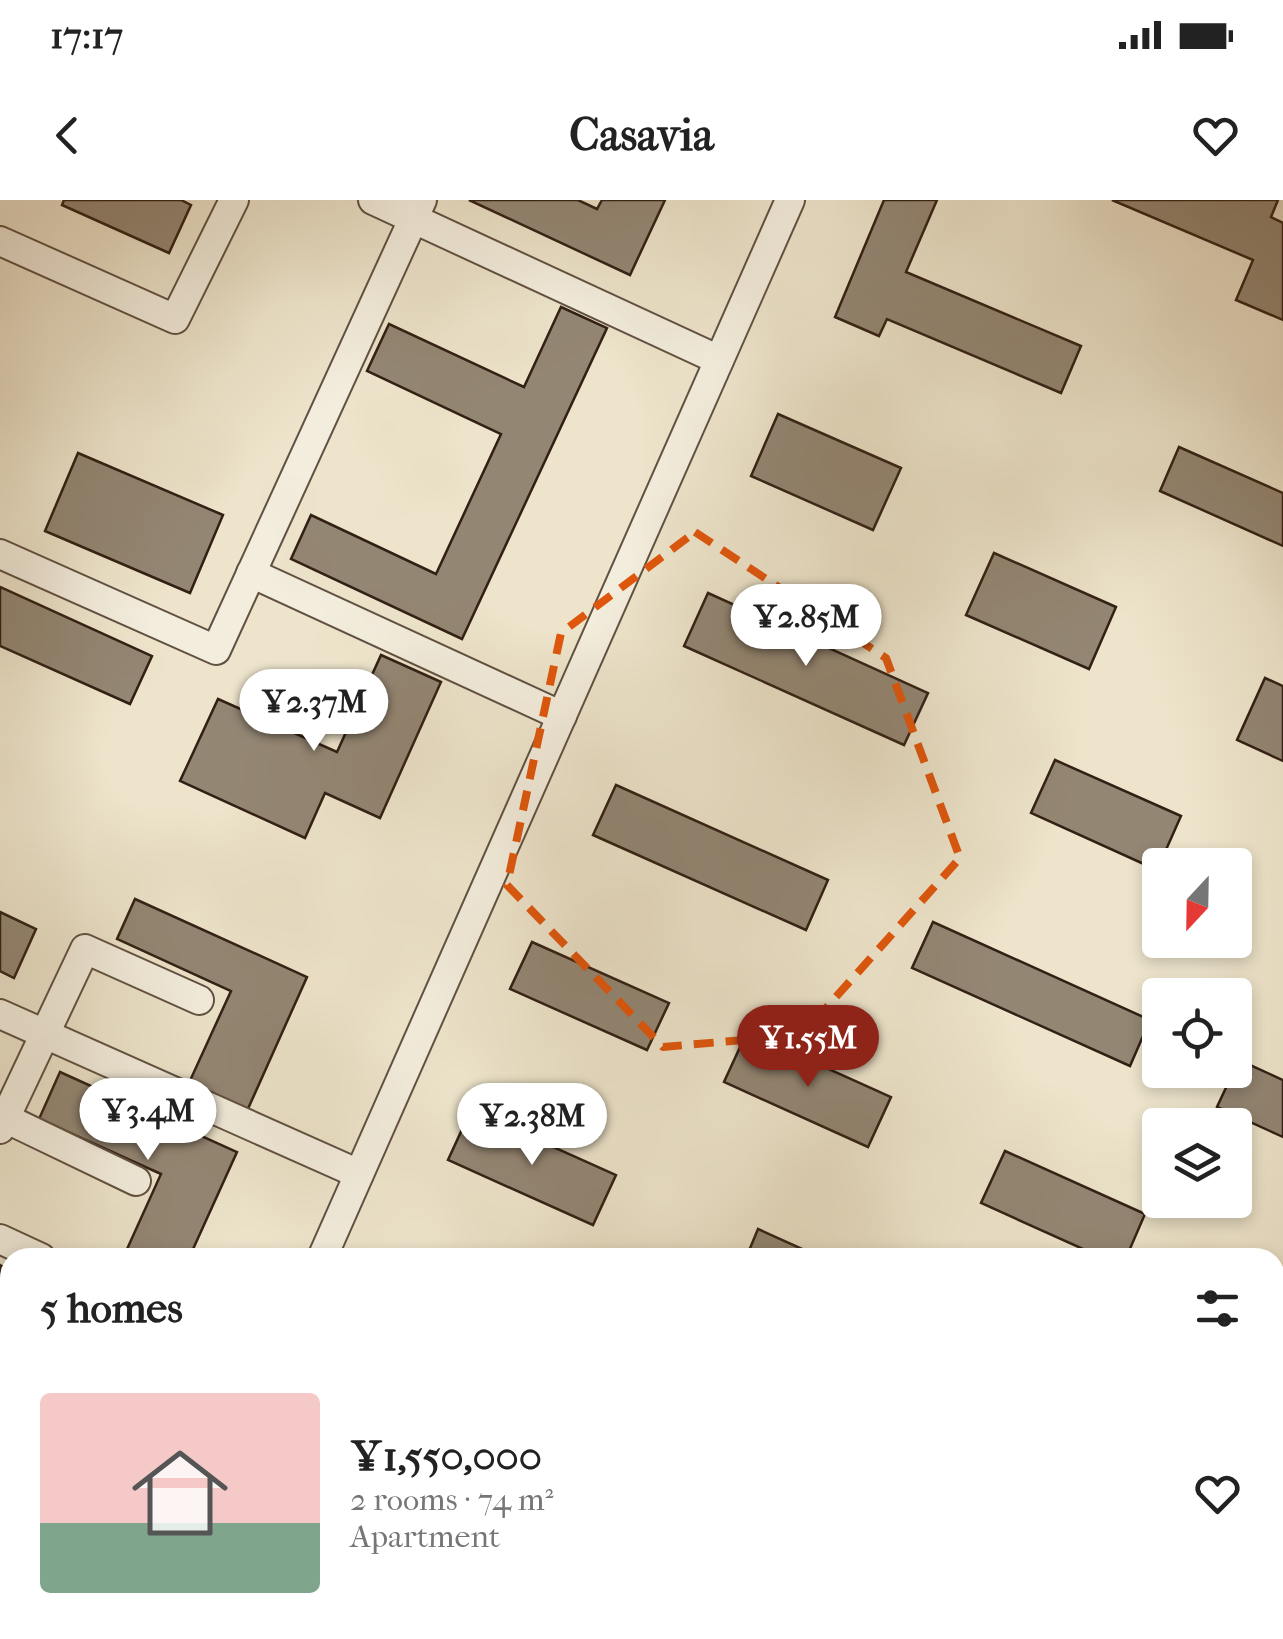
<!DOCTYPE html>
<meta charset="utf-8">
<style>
body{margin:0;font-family:"IM FELL French Canon",serif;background:#f6f6f6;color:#222;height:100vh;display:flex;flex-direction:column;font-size:38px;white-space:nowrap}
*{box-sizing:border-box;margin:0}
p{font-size:32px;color:#767676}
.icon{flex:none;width:55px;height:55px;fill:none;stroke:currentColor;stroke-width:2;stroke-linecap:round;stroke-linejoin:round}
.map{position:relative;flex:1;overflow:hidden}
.sheet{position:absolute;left:0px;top:1048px;width:1285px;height:392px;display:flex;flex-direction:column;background:#fff;border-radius:30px 30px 0 0;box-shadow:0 5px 15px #0003}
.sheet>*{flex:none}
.needle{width:65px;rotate:202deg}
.fabs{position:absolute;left:1142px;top:648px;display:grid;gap:20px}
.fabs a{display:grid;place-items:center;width:110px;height:110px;border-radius:10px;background:#fff;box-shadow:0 5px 15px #0003;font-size:50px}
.price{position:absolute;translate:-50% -85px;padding:0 22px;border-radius:35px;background:#fff;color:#222;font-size:32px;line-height:65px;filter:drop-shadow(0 2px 5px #0008)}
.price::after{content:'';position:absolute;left:50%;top:60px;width:30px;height:22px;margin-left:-15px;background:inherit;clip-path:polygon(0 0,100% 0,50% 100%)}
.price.on{background:#8f2418;color:#fff}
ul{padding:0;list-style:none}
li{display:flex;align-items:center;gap:30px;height:250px;padding:0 40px}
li+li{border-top:2px solid #e0e0e0}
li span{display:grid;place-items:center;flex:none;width:280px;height:200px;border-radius:10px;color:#555}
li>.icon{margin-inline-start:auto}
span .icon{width:120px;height:120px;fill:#fffc;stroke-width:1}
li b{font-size:42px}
h2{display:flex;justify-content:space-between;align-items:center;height:120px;padding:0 40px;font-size:42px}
.status{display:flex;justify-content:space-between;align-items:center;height:70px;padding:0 50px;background:#fff;direction:ltr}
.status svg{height:28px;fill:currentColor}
header{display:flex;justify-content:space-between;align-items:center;height:130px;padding:0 40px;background:#fff;font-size:45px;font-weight:700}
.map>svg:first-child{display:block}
.building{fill:#938673;stroke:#322014;stroke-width:2.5}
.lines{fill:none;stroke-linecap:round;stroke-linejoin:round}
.minor-casing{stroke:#615142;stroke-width:32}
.minor{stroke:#f3eddd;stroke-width:28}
.marked{fill:none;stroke:#df560c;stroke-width:8;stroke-dasharray:20 12;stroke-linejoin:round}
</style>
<div class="status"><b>17:17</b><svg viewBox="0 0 49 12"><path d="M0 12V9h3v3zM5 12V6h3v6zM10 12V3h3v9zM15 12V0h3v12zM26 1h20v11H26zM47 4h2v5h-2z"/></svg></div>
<header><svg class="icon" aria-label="back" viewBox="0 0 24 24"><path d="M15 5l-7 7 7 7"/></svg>Casavia<svg class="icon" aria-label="heart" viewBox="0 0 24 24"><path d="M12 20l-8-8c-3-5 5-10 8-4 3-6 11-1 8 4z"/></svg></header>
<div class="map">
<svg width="1283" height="1439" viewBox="0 0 1283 1439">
<rect width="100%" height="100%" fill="#ede4cb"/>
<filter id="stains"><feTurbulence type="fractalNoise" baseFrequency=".002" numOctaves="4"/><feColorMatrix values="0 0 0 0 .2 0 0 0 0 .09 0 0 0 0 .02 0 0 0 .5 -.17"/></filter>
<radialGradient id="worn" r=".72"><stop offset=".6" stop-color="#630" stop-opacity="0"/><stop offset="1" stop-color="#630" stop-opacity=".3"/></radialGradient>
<!-- building -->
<g class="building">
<polygon points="64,0 181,0 191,5 169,53 62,5"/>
<polygon points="469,0 578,0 597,9 602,0 665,0 630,75"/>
<polygon points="884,0 937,0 906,72 1081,146 1061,193 887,119 879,136 835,117"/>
<polygon points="1112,0 1278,0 1271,17 1283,23 1283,120 1236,100 1253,60"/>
<polygon points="561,107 607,128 462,439 291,359 311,315 436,374 501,234 367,171 389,124 524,187"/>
<polygon points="778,214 901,268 873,330 751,276"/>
<polygon points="1179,247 1283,293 1283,346 1160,291"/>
<polygon points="78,253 223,315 190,393 45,331"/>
<polygon points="994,353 1116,407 1089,469 966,415"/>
<polygon points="0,387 152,456 130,504 0,446"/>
<polygon points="708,393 928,493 904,545 684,446"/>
<polygon points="381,455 441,482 380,618 325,593 305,638 180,581 218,499 337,552"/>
<polygon points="1265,478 1283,486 1283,561 1237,540"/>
<polygon points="1055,560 1181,616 1157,670 1031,613"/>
<polygon points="616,585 828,680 806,730 593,635"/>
<polygon points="135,699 307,777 247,911 188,885 231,791 117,739"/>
<polygon points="0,712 36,729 14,778 0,771"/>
<polygon points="933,722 1150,820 1130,866 912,768"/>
<polygon points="532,742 669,803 647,850 510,789"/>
<polygon points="747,832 891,897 868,947 724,882"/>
<polygon points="1239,860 1283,880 1283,937 1217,907"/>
<polygon points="60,872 237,952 189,1058 123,1058 161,974 39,919"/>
<polygon points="471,910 616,975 593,1025 448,960"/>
<polygon points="1005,951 1145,1014 1126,1058 1103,1058 981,1003"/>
<polygon points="758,1029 822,1058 746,1058"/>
<polygon points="0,1065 10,1070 10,1122 0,1118"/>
<polygon points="1275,1123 1283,1126 1283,1191 1275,1187"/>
<polygon points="0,1276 10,1281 10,1430 13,1430 9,1439 0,1439 0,1339 5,1328 0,1325"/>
<polygon points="1275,1338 1283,1341 1283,1365 1275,1383"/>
<polygon points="254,1430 300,1430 322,1439 250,1439"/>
<polygon points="756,1430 896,1430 913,1437 778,1439"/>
</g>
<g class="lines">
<!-- minor casing -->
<g class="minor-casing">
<g id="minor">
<polyline points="373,0 719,160"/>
<polyline points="0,41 175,119 234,0"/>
<polyline points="0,354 216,450 422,0"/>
<polyline points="251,373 562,516"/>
<polyline points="0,814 359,974"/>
<polyline points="5,918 136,981"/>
<polyline points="0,929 85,749 199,800"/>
<polyline points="0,1039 41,1058"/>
<polyline points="322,1058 790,0"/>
<polyline points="0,1244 10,1248"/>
<polyline points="153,1439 157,1430"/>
</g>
</g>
<!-- minor -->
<use href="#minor" class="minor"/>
</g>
<!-- marked area -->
<path class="marked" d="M695,332L886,458L960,658L802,835L663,847L507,685L561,433Z"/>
<rect width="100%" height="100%" filter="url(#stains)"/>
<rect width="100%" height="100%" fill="url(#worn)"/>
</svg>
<div class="fabs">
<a><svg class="needle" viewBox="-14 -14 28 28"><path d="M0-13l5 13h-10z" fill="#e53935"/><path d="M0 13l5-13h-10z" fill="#767676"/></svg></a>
<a><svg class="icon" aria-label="locate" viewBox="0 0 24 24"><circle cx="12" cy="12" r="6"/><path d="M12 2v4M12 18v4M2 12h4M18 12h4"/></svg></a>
<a><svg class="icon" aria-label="layers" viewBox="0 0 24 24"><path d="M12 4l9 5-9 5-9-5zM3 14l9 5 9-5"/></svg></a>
</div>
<b class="price" style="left:806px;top:469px">¥2.85M</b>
<b class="price" style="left:314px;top:554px">¥2.37M</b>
<b class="price on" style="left:808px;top:890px">¥1.55M</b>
<b class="price" style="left:148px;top:963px">¥3.4M</b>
<b class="price" style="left:532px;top:968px">¥2.38M</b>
<section class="sheet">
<h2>5 homes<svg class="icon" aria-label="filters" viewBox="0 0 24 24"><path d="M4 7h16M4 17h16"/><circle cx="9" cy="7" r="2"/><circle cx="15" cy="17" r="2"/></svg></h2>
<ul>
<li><span style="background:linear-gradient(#f6c9c9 65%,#7fa58c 0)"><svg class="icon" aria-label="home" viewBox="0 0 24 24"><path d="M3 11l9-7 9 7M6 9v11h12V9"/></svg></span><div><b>¥1,550,000</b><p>2 rooms · 74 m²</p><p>Apartment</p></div><svg class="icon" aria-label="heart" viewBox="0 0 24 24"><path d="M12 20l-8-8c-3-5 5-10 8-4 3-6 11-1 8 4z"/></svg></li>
</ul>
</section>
</div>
